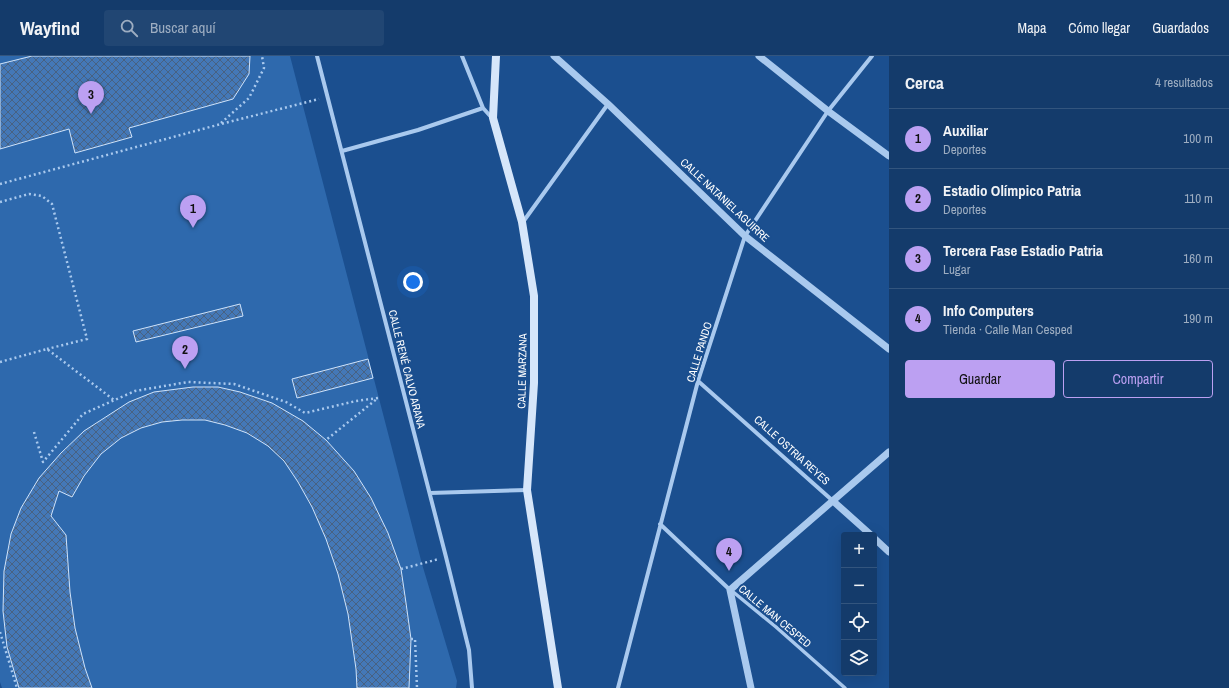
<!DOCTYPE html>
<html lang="es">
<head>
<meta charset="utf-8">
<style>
  body { margin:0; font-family:"Archivo Narrow",sans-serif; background:#214673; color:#f1f3f6 }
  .controls { position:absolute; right:12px; bottom:12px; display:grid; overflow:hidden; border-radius:4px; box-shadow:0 4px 16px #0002 }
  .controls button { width:36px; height:36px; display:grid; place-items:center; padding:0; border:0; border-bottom:1px solid #33557e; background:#143b6b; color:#f1f3f6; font:20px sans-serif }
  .you { position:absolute; left:413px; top:226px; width:14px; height:14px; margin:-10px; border:3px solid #fff; border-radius:50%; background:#1a73e8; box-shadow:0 0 0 6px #1a73e833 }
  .badge { display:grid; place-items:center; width:26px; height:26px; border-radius:50%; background:#bca0f2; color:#111; font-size:13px; font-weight:700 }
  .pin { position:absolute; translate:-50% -33px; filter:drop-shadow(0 1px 2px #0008) }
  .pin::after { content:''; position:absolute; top:21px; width:14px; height:12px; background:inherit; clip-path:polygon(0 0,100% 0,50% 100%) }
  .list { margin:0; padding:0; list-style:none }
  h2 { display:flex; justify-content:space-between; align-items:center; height:52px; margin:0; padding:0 16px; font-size:17px }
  h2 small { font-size:13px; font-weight:400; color:#9dadc1 }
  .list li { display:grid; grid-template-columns:26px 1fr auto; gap:12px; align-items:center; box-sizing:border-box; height:60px; padding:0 16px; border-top:1px solid #33557e }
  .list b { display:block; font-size:15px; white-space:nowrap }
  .list p { margin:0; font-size:13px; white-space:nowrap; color:#9dadc1 }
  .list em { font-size:13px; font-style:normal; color:#9dadc1 }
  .actions { display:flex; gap:8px; padding:12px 16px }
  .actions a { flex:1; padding:9px 0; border:1px solid #bca0f2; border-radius:4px; text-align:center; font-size:14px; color:#bca0f2 }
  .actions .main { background:#bca0f2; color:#111 }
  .icon { flex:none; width:22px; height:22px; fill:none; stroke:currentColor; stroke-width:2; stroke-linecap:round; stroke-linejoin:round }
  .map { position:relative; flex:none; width:889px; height:632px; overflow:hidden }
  header { display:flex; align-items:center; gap:24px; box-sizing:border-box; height:56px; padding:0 20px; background:#143b6b; border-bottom:1px solid #33557e }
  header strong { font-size:19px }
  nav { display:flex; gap:22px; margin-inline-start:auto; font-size:14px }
  .search { width:280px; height:36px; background:#214673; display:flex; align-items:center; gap:10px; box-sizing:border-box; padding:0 14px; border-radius:4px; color:#9dadc1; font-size:15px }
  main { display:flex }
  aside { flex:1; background:#143b6b }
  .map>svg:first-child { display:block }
  .pitch { fill:#2e69ad }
  .building { fill:url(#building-cross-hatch); stroke:#cfe3fa }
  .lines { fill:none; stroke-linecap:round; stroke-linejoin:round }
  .path { stroke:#a9c9ee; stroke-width:2.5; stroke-dasharray:2 3; stroke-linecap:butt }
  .pedestrian { stroke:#a9c9ee; stroke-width:3.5 }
  .minor { stroke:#a9c9ee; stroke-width:4 }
  .tertiary { stroke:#a9c9ee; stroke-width:7 }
  .secondary { stroke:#d6e6fa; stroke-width:8 }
  .labels { text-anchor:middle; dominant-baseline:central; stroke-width:4; stroke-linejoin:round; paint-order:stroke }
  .street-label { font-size:11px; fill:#fff; stroke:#1b4f8f }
</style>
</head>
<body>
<header>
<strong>Wayfind</strong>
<div class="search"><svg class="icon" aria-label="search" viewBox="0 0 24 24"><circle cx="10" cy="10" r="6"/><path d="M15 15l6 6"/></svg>Buscar aquí</div>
<nav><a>Mapa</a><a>Cómo llegar</a><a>Guardados</a></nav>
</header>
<main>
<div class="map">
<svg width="889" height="632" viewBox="0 0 889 632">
  <defs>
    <pattern id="building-cross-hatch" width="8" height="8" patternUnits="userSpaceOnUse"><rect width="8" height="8" fill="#4478b7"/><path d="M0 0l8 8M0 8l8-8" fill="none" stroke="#486282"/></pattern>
  </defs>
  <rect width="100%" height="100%" fill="#1b4f8f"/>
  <!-- pitch -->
  <path class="pitch" d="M0,0H290L422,508L457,625L456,632H2L0,626Z"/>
  <!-- building -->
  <path class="building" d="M32,0H250L249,18L233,43L129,72L132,81L75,97L69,73L0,93V8Z
    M240,248L243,260L136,286L133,275Z
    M368,303L373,322L297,342L292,323Z
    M193,331H218L240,336L272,347L303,365L326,384L354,415L371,442L388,477L401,513L406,547L411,583L409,632H357L356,613L348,558L338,518L326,483L312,451L298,426L284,405L268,390L247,377L225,369L205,364H182L162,366L141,372L121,382L101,398L84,420L72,441L59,435L51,460L66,479L70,536L75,572L85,612L92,632H19L7,591L3,555L4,515L11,478L21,452L39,422L61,397L84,375L129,346L154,336Z"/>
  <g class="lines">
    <!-- path -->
    <path class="path" d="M221,67L249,42L264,12L262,0
      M0,128L221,68L319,43
      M0,146L29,138L42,140L52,148L87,283L47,293
      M0,306L47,293L114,344
      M34,376L43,406L83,358L135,335L188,326L234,328L286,346L305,357L356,345L378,342L326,384
      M401,513L439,503
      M0,576L17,632
      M411,583H415L417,632"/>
    <!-- pedestrian -->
    <path class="pedestrian" d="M732,535L776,571L845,632"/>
    <!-- minor -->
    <path class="minor" d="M317,0L446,501L469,594L472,632
      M462,0L483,52L492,62
      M342,95L418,74L483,52
      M523,166L608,48
      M698,325L833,445
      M430,437L527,434
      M660,468L730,534
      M618,632L698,325L745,180L828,55L872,0"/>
    <!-- tertiary -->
    <path class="tertiary" d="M554,0L608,48L745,180L889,293
      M759,0L828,55L889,100
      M833,445L871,479
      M874,482L889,496
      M751,632L730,534L889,396"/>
    <!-- secondary -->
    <path class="secondary" d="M496,0L493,62L522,166L534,240V327L527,434L558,632"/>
  </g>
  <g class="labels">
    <!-- street labels -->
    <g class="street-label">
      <text transform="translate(725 144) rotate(43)">CALLE NATANIEL AGUIRRE</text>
      <text transform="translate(699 296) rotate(-73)">CALLE PANDO</text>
      <text transform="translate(407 313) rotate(76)">CALLE RENÉ CALVO ARANA</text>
      <text transform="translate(522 315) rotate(-89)">CALLE MARZANA</text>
      <text transform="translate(792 394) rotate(42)">CALLE OSTRIA REYES</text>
      <text transform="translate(775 560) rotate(40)">CALLE MAN CESPED</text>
    </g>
  </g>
</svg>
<div class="controls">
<button>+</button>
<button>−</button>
<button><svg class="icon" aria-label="locate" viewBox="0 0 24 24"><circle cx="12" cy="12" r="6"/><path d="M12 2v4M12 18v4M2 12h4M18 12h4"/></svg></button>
<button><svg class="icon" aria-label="layers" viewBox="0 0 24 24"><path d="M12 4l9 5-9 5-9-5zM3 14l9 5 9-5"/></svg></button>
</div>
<div class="you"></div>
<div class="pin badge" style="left:193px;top:172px">1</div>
<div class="pin badge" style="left:185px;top:313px">2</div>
<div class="pin badge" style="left:91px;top:58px">3</div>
<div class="pin badge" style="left:729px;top:515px">4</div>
</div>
<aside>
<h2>Cerca<small>4 resultados</small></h2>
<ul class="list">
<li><span class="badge">1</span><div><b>Auxiliar</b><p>Deportes</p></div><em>100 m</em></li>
<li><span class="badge">2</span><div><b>Estadio Olímpico Patria</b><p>Deportes</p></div><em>110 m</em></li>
<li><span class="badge">3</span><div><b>Tercera Fase Estadio Patria</b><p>Lugar</p></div><em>160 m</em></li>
<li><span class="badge">4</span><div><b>Info Computers</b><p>Tienda · Calle Man Cesped</p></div><em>190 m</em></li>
</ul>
<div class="actions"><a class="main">Guardar</a><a>Compartir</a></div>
</aside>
</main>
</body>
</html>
